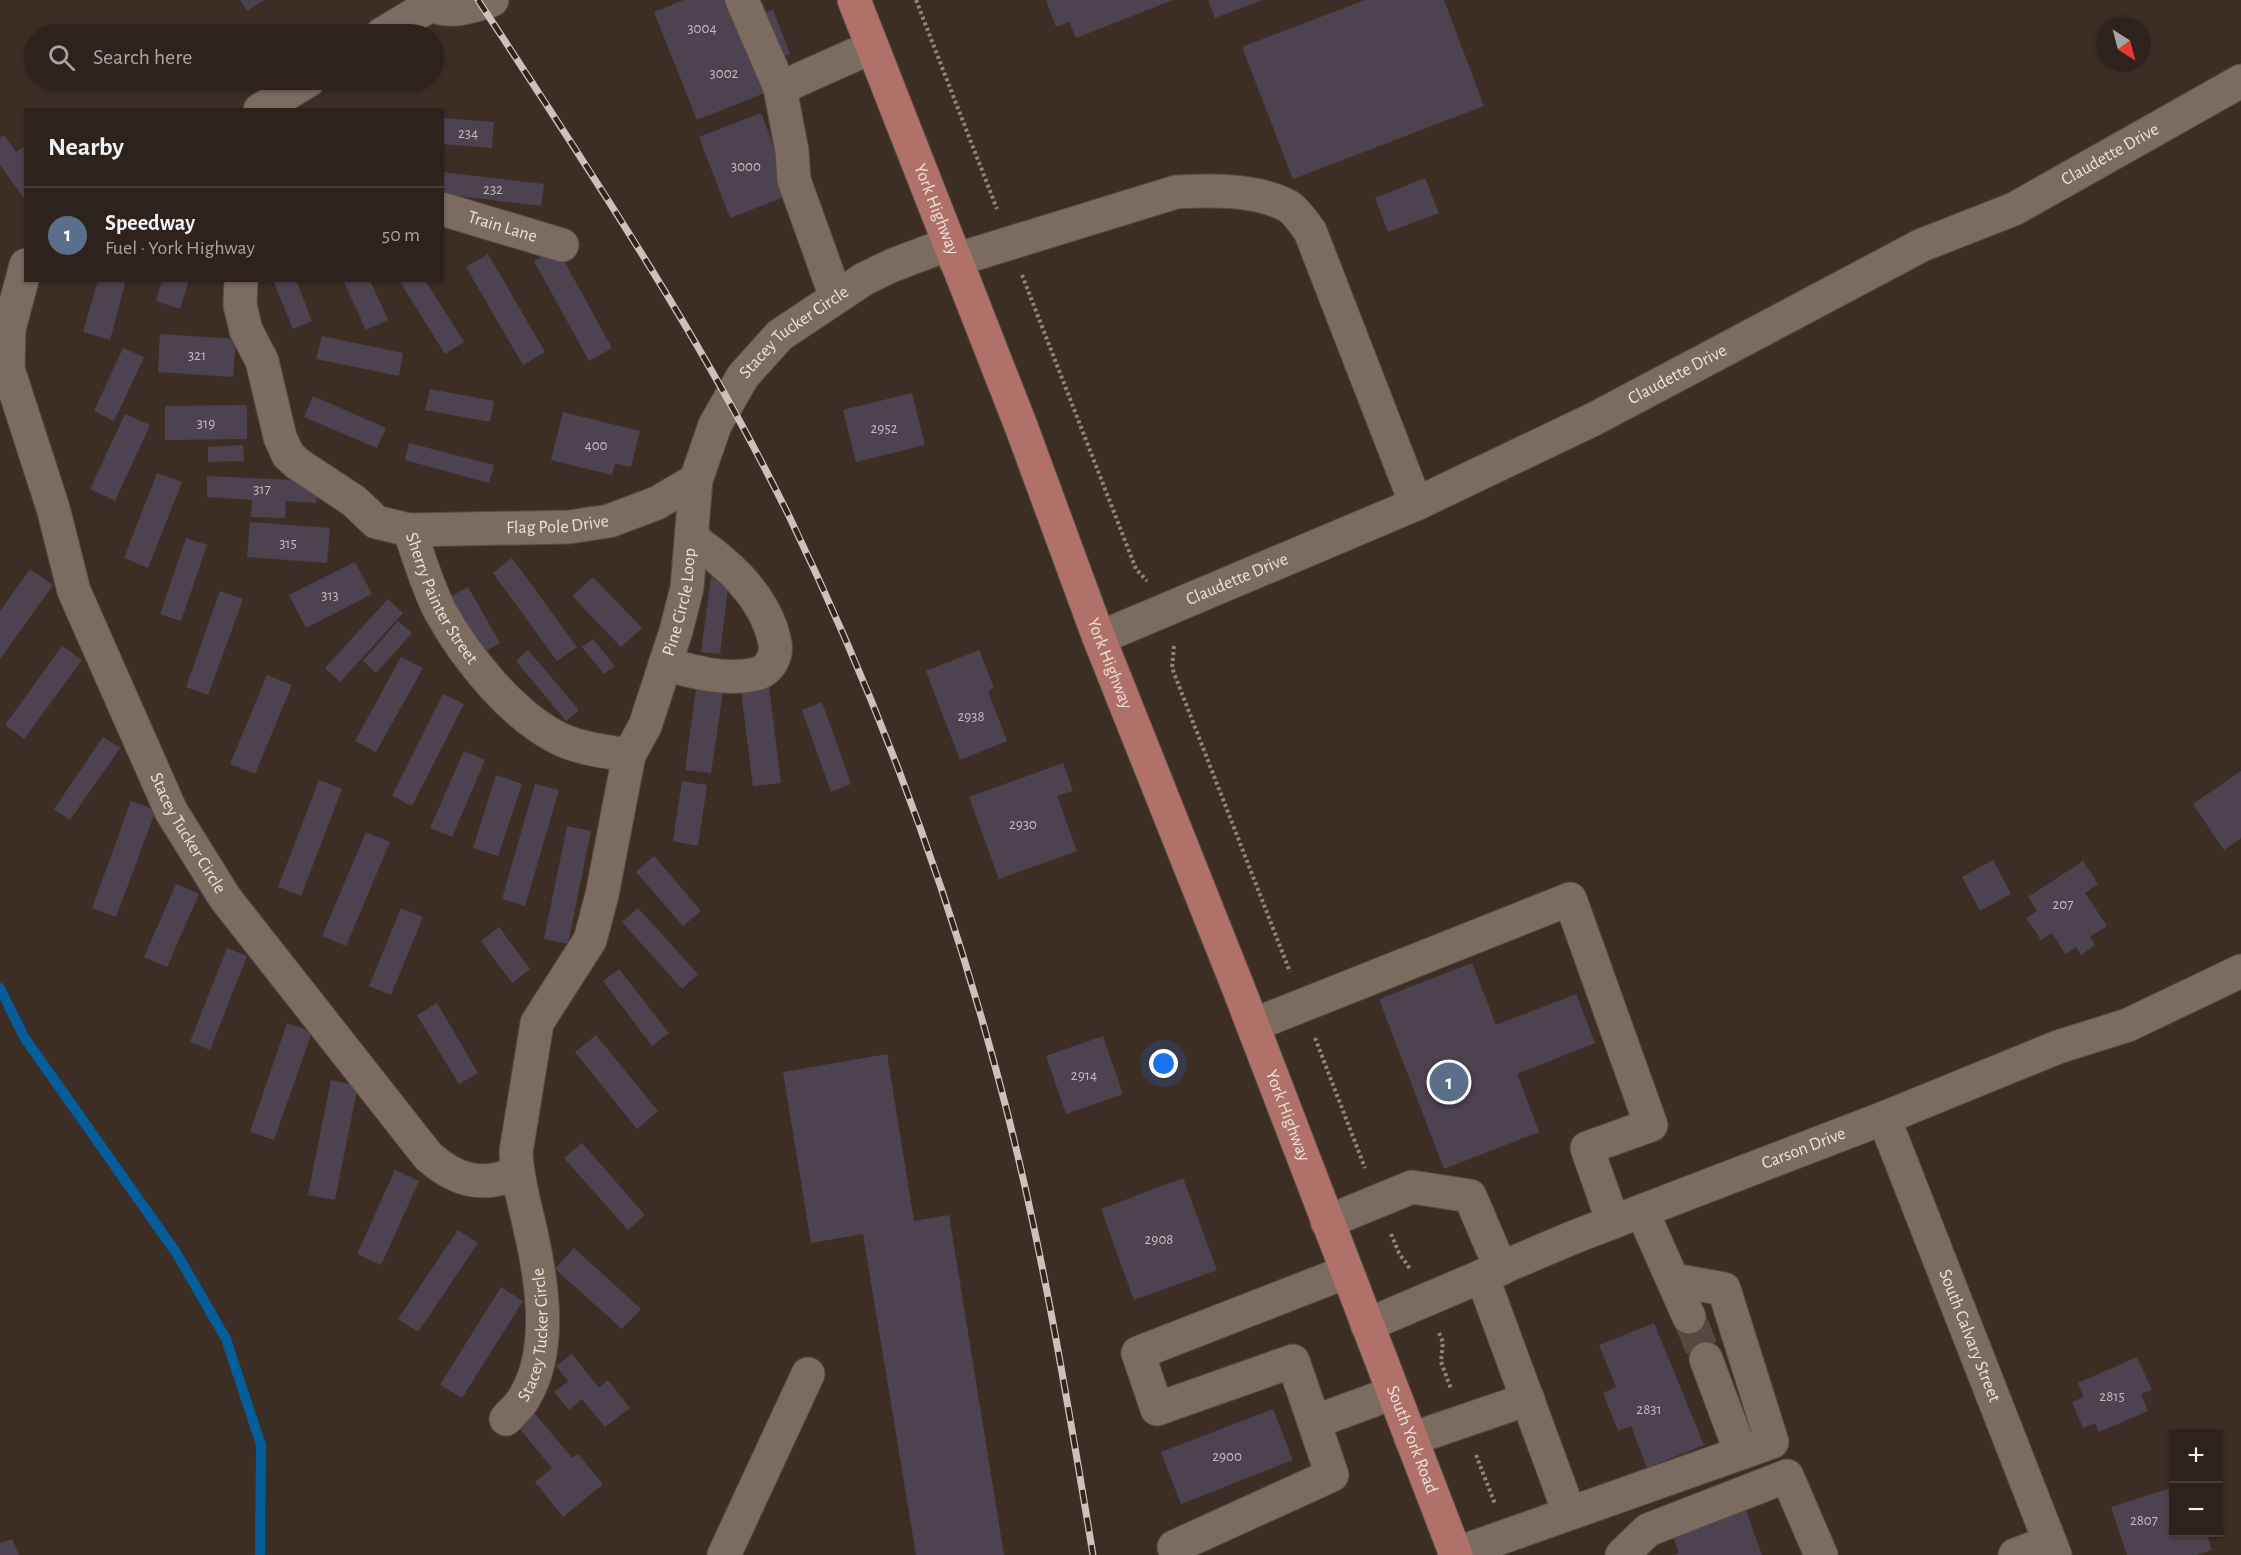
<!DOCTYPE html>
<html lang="en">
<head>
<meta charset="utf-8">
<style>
  body { margin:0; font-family:"Alegreya Sans",sans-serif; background:#352a25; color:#f1f3f6 }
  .controls { position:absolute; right:18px; bottom:18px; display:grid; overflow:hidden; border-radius:0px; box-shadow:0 2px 4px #0004 }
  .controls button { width:54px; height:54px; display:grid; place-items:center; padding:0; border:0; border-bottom:2px solid #483f3b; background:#2d221c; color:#f1f3f6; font:30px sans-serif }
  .compass { position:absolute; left:2097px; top:18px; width:54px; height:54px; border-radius:50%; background:#2d221c; box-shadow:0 2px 4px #0004; rotate:144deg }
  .you { position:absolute; left:1164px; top:1064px; width:21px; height:21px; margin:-15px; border:4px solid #fff; border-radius:50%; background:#1a73e8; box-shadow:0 0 0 9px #1a73e833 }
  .badge { display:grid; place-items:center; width:39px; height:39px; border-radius:50%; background:#acaffb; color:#fff; font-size:20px; font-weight:700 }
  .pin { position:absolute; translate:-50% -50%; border:3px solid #fff; box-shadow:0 2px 6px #0006 }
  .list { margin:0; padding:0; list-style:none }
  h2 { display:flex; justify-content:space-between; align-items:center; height:78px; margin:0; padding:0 24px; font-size:26px }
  h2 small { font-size:20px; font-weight:400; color:#a7a4a3 }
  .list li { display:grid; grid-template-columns:39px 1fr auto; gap:18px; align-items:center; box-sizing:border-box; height:96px; padding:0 24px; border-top:2px solid #483f3b }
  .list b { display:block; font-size:22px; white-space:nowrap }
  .list p { margin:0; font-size:20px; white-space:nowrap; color:#a7a4a3 }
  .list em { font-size:20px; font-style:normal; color:#a7a4a3 }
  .icon { flex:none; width:33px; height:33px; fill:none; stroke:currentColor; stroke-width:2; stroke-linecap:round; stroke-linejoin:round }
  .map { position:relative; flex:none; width:2241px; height:1555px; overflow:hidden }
  .search { position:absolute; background:#2d221c; box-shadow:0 2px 4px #0004; left:24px; top:24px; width:420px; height:66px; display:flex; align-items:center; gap:15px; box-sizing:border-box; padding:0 21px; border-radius:33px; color:#a7a4a3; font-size:22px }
  .panel { position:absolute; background:#2d221c; box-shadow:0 2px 4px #0004; left:24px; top:108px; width:420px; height:174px; border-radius:0px }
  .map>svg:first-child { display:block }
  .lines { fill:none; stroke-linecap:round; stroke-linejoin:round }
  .stream { stroke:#035e9b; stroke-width:10 }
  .building { fill:#4d4350 }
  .minor-tunnel { stroke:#564941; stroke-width:33; stroke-dasharray:33 16; stroke-linecap:butt }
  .minor-casing { stroke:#564b44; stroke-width:35 }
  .major-casing { stroke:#564b44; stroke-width:35 }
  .path { stroke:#90857e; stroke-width:4; stroke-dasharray:3 3; stroke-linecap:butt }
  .minor { stroke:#7b6b61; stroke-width:33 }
  .major { stroke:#af7168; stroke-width:33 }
  .rail-casing { stroke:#ccc2bc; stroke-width:7 }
  .rail { stroke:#31241b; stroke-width:4.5; stroke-dasharray:14; stroke-linecap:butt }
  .labels { text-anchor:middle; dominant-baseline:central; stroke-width:6; stroke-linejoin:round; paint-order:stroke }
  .number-label { font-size:15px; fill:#c4baba }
  .street-label { font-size:18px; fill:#ebe2dd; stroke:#31241b }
</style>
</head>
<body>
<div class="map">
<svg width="2241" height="1555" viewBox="0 0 2241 1555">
  <rect width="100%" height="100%" fill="#3c2e25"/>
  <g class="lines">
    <!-- stream -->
    <path class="stream" d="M0,988L24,1037L177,1254L226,1339L261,1445L260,1555"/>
  </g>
  <!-- building -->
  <path class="building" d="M240,0H264L247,11Z
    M684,0H730L740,23L773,10L790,54L757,67L767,92L697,120L654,12Z
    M1046,0H1173L1076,38L1069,22L1056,27Z
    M1208,0H1262L1215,18Z
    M1365,0H1444L1484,106L1293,179L1242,47Z
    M761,113L792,194L730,218L699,137Z
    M442,118L494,122L492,148L442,144Z
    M4,135L16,152L26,146V201L0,165V138Z
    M442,172L544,184L541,206L442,194Z
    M1425,178L1439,213L1388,232L1375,198Z
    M557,248L612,348L589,361L534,261Z
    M488,254L545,352L523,365L466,267Z
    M98,280H126L110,340L83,332Z
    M162,280H189L180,309L156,301Z
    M273,280H296L312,321L293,329Z
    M343,280H370L388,320L366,330Z
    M399,280H425L464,342L445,354Z
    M160,334L236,339L233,377L158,372Z
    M322,336L403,353L399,376L316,359Z
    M123,348L144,357L114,421L94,411Z
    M430,389L494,401L490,422L425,410Z
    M912,393L925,445L856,462L843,410Z
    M313,396L386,428L377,448L304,417Z
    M247,405V439L165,440V406Z
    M563,412L640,431L631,467L615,463L612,475L551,460Z
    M125,414L150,425L115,501L90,489Z
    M409,443L494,465L489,483L405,460Z
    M243,445L244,461L208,462V447Z
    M157,473L182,482L148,568L124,558Z
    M207,476L317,481L316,503L286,501L285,518L251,517L252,500L207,497Z
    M250,522L330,528L327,563L247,557Z
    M186,538L207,545L181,621L160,614Z
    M512,558L577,647L557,661L493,573Z
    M355,562L372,594L306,628L289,595Z
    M30,569L53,585L0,659V611Z
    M712,570L730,572L720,654L701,652Z
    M593,577L642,628L621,647L572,596Z
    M468,587L500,643L483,653L450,597Z
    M220,591L243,599L208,695L186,687Z
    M388,599L403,613L340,682L325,668Z
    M398,621L412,633L376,673L363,661Z
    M593,639L615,666L604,674L582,647Z
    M62,646L82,660L24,739L5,725Z
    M528,650L579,710L566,721L516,661Z
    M979,650L994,688L988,691L1007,741L960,760L926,671Z
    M401,657L423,668L376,752L355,741Z
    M267,675L292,685L255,774L230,764Z
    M698,675L725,679L711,773L685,770Z
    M769,686L781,783L753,786L741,690Z
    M443,694L464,704L412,806L392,796Z
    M822,702L851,784L831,792L802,710Z
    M103,737L120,748L70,820L54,809Z
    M464,751L485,760L452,837L430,828Z
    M1063,763L1073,791L1057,796L1077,851L999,879L969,797Z
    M2241,771V838L2224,850L2193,804Z
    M496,775L522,784L498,856L473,848Z
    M319,780L342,789L301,896L278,887Z
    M682,781L707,785L698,846L673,841Z
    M535,784L559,790L525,906L502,899Z
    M131,801L156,810L116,917L92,908Z
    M567,826L591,831L568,944L544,939Z
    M366,832L390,842L346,946L322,936Z
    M654,856L701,911L683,926L636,872Z
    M1993,860L2011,894L1980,911L1962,877Z
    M2083,861L2098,884L2085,893L2107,926L2090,937L2095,945L2081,955L2076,947L2065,954L2052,933L2041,940L2026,918L2037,911L2028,897Z
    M176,884L199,894L167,967L144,957Z
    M401,908L423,917L391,995L369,986Z
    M638,908L698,974L682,989L622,922Z
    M499,927L530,969L512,983L481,941Z
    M227,948L247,956L210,1050L190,1042Z
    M1472,963L1496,1025L1576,994L1595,1043L1517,1074L1539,1132L1444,1169L1379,999Z
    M619,969L669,1033L652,1046L603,981Z
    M437,1003L478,1073L459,1084L417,1015Z
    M287,1023L312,1032L274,1140L250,1132Z
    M596,1035L658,1111L637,1129L575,1052Z
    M1103,1036L1123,1094L1066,1114L1046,1056Z
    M887,1054L914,1221L949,1215L1004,1555H916L863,1234L811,1243L783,1072Z
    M331,1080L358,1086L335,1200L308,1195Z
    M582,1143L645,1215L628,1230L564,1158Z
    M395,1170L419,1181L381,1265L357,1254Z
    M1183,1178L1217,1270L1134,1300L1101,1209Z
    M458,1230L478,1243L418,1332L398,1319Z
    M574,1248L641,1309L622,1329L555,1269Z
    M501,1287L523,1301L462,1398L440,1385Z
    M1654,1323L1704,1445L1647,1468L1631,1426L1618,1431L1603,1393L1616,1387L1599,1345Z
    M572,1354L599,1388L608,1380L630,1408L605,1427L582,1399L569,1410L554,1392L568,1381L556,1366Z
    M2137,1357L2152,1390L2141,1394L2148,1411L2099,1432L2095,1423L2083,1428L2072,1402L2084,1397L2078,1383Z
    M527,1404L572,1458L578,1454L603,1484L563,1517L535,1482L552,1468L511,1418Z
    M1273,1409L1293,1460L1181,1504L1161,1452Z
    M2174,1487V1532H2206L2212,1550L2196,1555H2127L2111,1507Z
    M1746,1510L1762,1555H1674L1679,1553L1673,1537Z
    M12,1539L19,1555H0V1543Z"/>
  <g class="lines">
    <!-- minor-tunnel -->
    <path class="minor-tunnel" d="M1689,1317L1706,1359"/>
    <!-- minor casing -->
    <g class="minor-casing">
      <g id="minor">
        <path d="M422,0C444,16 468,8 492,0"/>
        <path d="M742,0L780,88"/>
        <path d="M382,34L429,6"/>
        <path d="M260,110L309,80"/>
        <path id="s1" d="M442,209L562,245"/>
        <path d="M955,260L1176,192C1211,190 1256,189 1288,206C1296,211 1304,223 1310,231L1416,504"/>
        <path id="s2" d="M241,280L240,305L246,330L262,361L280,437L288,455L298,464L354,501L376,522L409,530L569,527L609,521L657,503L696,480"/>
        <path d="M836,297L794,180L792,151L780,88L872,47"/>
        <path id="s3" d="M0,357L8,369L53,508L74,591L171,811L225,898L428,1156C456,1181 482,1188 516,1173"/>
        <path d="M8,369L9,329L26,265"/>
        <path id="s4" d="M409,530C419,556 427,586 440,611C466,658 513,717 562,740C583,749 607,752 629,755"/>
        <path id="s5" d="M1099,638L1416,504L1594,419L1922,245L2014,209L2241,81"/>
        <path d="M665,664C694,672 726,681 756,674C764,672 770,666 773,659C778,648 774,639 771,628C757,589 726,563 693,539"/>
        <path d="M1253,1025L1570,899L1651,1125L1587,1148L1613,1222"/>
        <path id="s6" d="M1884,1118L2055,1555"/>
        <path d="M1642,1211L1689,1317"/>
        <path d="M1327,1222L1412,1187L1470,1196L1501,1269"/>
        <path d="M1482,1276L1569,1512"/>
        <path id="s7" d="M1367,1325L1574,1237L1884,1118L2058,1047L2128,1025L2241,971"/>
        <path d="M1706,1359L1741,1453"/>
        <path id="s8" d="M506,1419C512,1412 520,1406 524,1398C552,1352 543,1288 532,1237C526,1208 517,1181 516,1152L537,1023L590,940L602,895L629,755L645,726L676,631L687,588L696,480L715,425L743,376L780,335L864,279L893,265L949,244"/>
        <path d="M1314,1422L1293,1361L1157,1409L1138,1353L1346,1272"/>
        <path d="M1411,1439L1528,1399"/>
        <path d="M1174,1547L1332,1475L1314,1422L1393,1393"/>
        <path d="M1455,1554L1772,1442L1724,1289L1674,1280"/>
        <path d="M724,1555L808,1374"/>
        <path d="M1622,1555L1648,1530L1787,1476L1821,1555"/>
        <path d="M2015,1555L2050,1542"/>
      </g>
    </g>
    <!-- major casing -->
    <g class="major-casing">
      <g id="major">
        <path id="s9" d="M854,0L1021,426L1099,638L1238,987L1456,1555"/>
      </g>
    </g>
    <!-- path -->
    <path class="path" d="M916,0L997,209
      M1022,275L1136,569L1147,581
      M1174,646L1172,668L1290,972
      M1315,1038L1365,1168
      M1391,1234L1399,1253L1410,1269
      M1439,1333L1443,1342L1441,1362L1451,1389
      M1476,1455L1495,1504"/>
    <!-- minor -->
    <use href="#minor" class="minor"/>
    <!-- major -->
    <use href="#major" class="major"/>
    <!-- rail casing -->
    <g class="rail-casing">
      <path id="rail" d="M478,0C588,168 700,335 789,516C871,686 940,866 990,1048C1037,1214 1065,1385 1093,1555"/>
    </g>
    <!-- rail -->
    <use href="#rail" class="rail"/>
  </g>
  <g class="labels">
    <!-- number labels -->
    <g class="number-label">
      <text x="702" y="28">3004</text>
      <text x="724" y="73">3002</text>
      <text x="468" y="133">234</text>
      <text x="746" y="166">3000</text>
      <text x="493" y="189">232</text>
      <text x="197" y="355">321</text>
      <text x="206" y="423">319</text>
      <text x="884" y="428">2952</text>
      <text x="596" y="445">400</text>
      <text x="262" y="489">317</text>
      <text x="288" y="543">315</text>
      <text x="330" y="595">313</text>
      <text x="971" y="716">2938</text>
      <text x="1023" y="824">2930</text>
      <text x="2063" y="904">207</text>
      <text x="1084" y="1075">2914</text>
      <text x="1159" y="1239">2908</text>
      <text x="2112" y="1396">2815</text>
      <text x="1649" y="1409">2831</text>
      <text x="1227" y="1456">2900</text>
      <text x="2144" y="1520">2807</text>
    </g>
    <!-- street labels -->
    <g class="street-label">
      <text stroke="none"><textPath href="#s5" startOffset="1122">Claudette Drive</textPath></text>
      <text stroke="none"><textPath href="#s9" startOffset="225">York Highway</textPath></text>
      <text stroke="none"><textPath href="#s1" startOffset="63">Train Lane</textPath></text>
      <text stroke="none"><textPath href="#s8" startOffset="1166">Stacey Tucker Circle</textPath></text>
      <text stroke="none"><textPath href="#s5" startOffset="636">Claudette Drive</textPath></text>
      <text stroke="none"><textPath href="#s2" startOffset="477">Flag Pole Drive</textPath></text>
      <text stroke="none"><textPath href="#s5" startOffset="150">Claudette Drive</textPath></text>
      <text stroke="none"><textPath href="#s4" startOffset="76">Sherry Painter Street</textPath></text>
      <text stroke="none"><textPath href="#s8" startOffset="860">Pine Circle Loop</textPath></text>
      <text stroke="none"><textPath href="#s9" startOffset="711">York Highway</textPath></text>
      <text stroke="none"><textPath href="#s3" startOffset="514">Stacey Tucker Circle</textPath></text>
      <text stroke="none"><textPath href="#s9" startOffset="1197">York Highway</textPath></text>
      <text stroke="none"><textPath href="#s7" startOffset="471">Carson Drive</textPath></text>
      <text stroke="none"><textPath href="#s8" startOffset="93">Stacey Tucker Circle</textPath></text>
      <text stroke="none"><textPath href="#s6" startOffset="234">South Calvary Street</textPath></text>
      <text stroke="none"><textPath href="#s9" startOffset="1544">South York Road</textPath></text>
    </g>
  </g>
</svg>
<div class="controls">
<button>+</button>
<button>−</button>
</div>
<svg class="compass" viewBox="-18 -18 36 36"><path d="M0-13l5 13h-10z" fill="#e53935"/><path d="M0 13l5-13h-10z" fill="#a7a4a3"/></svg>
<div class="you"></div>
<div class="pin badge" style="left:1449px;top:1082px;background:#5c6f8a">1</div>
<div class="search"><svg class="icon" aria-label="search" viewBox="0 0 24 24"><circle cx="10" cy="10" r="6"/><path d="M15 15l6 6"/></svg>Search here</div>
<section class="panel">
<h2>Nearby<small></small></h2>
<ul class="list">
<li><span class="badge" style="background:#5c6f8a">1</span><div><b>Speedway</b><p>Fuel · York Highway</p></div><em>50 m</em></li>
</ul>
</section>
</div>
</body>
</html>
